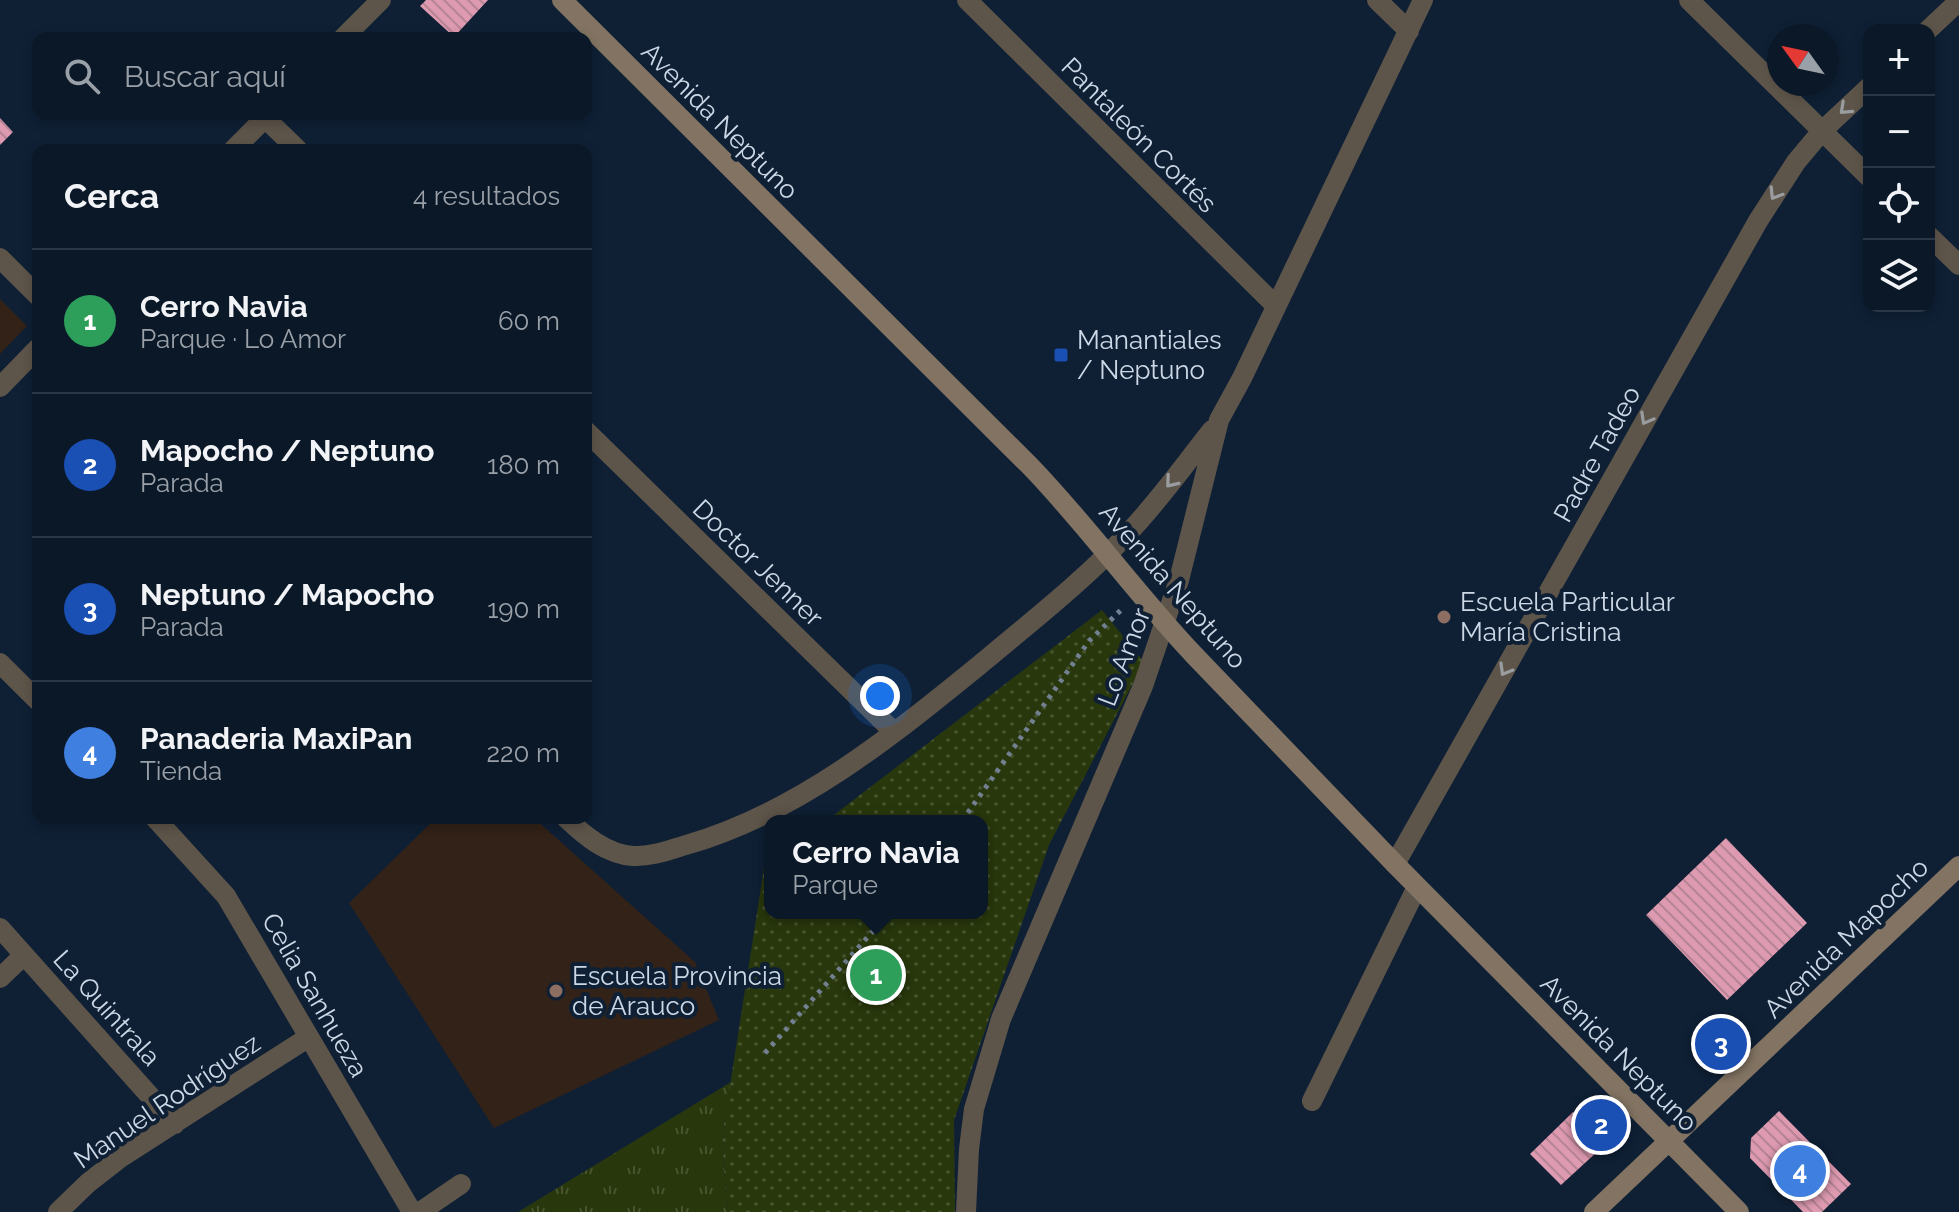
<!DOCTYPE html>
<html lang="es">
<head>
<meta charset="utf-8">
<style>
  body { margin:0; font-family:Raleway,sans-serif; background:#142130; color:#f1f3f6 }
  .controls { position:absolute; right:24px; top:24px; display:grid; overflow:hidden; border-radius:16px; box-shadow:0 4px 12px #0003 }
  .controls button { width:72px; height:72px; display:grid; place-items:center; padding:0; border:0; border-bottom:2px solid #2b3745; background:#0b1828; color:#f1f3f6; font:40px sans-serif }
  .compass { position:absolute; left:1767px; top:24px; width:72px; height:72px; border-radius:50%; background:#0b1828; box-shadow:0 4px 12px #0003; rotate:303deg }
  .you { position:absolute; left:880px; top:696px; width:28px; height:28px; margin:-20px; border:6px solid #fff; border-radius:50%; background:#1a73e8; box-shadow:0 0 0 12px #1a73e833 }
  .badge { display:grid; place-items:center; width:52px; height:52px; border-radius:50%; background:#8db9fc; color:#fff; font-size:26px; font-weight:700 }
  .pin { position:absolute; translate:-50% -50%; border:4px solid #fff; box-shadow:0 2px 8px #0006 }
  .popup { position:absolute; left:764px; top:815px; width:224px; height:104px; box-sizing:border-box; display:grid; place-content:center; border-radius:16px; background:#0b1828; filter:drop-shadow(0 2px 6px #0005); font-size:26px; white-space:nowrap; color:#9aa0a8 }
  .popup b { font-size:30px; color:#f1f3f6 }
  .popup::after { content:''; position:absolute; left:50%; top:100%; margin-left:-16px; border:16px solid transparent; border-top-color:#0b1828 }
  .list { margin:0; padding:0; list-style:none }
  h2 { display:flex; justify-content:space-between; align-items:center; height:104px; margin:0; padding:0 32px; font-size:34px }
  h2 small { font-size:26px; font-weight:400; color:#9aa0a8 }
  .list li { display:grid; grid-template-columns:52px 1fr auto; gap:24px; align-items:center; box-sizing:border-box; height:144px; padding:0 32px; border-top:2px solid #2b3745 }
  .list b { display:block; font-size:30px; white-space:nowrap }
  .list p { margin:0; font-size:26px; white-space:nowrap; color:#9aa0a8 }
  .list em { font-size:26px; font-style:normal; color:#9aa0a8 }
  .icon { flex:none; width:44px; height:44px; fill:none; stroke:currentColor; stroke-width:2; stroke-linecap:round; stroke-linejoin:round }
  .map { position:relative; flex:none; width:1959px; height:1212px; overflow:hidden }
  .search { position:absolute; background:#0b1828; box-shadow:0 4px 12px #0003; left:32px; top:32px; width:560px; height:88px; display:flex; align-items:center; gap:20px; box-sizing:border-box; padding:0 28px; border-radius:16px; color:#9aa0a8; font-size:30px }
  .panel { position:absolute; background:#0b1828; box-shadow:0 4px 12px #0003; left:32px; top:144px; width:560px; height:680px; border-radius:16px }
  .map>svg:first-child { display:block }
  .education { fill:#322218 }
  .grass { fill:url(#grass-tufts) }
  .park { fill:url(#park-dots) }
  .building { fill:url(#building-back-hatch) }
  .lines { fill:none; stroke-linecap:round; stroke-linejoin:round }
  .path { stroke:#728091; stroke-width:5; stroke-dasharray:4 6; stroke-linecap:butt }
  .minor { stroke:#5e554a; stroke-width:20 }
  .secondary { stroke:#827362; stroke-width:20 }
  .oneway { stroke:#9a9da0 }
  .transit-dot { fill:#1a4fb4; stroke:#0f2035; stroke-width:3 }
  .education-dot { fill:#8d6e63; stroke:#0f2035; stroke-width:3 }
  .labels { text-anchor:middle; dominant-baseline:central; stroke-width:8; stroke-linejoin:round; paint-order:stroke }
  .street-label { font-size:26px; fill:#ccd8e6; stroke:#0f2035 }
  .poi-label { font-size:26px; fill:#ccd8e6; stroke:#0f2035; text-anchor:start }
</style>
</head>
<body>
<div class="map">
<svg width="1959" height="1212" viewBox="0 0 1959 1212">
  <defs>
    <pattern id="grass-tufts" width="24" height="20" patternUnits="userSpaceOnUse" patternTransform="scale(2)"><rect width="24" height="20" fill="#29380c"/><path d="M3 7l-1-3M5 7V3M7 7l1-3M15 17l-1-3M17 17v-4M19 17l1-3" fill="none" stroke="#47542f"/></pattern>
    <pattern id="park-dots" width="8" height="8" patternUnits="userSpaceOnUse" patternTransform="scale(2)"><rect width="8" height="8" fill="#29380c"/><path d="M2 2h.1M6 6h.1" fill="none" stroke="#47542f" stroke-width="1.8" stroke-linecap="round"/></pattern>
    <pattern id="building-back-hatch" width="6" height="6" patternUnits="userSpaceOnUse" patternTransform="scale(2)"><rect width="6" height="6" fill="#de9ab0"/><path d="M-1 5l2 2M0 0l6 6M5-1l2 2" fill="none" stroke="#b68495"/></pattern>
  </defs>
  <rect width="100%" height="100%" fill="#0f2035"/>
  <!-- education -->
  <path class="education" d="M0,299L27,326L0,354Z
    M436,818H534L695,962L719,1020L494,1128L349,903Z"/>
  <!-- grass -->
  <path class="grass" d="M731,1082L722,1137L727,1212H518Z"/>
  <!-- park -->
  <path class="park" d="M1102,610L1144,662L1049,845L954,1120L955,1212H727L722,1137L764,868L770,864V913H982V821H826Z"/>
  <!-- building -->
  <path class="building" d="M426,0H488L454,37L420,6Z
    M0,118L13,132L0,145Z
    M1726,838L1807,923L1727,1000L1646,915Z
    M1779,1111L1851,1184L1822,1212H1803L1750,1158L1751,1138Z
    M1573,1112L1598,1135V1151L1561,1185L1530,1154Z"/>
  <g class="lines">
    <!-- path -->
    <path class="path" d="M962,821L1089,641L1121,610
      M765,1053L889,913"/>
    <!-- minor -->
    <path class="minor" d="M967,0L1276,306
      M1377,0L1409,31
      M1689,0L1869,177
      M1928,30L1959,1
      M343,38L381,0
      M265,118L298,150
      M233,150L269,114
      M1929,236L1959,265
      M0,258L38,296
      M0,387L38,348
      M586,431L894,732
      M0,663L38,701
      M155,818L226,896L412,1212
      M566,818C585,836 606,854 633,856C651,857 669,850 686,845C801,812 897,732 988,658C1037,617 1089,576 1132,529C1161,498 1186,463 1212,430
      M1395,864L1758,221L1796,162L1822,131L1869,87
      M0,928L175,1124
      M0,978L24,955
      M1312,1101L1417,887
      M58,1212L88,1183L120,1158L309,1037
      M420,1212L461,1184
      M966,1212L969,1149L974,1109L1001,1019L1143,686L1179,580L1219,420L1242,378L1423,0"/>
    <!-- secondary -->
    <path class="secondary" d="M562,0L1030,466C1088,526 1137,595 1195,656L1395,864L1739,1212
      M1594,1212L1959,866"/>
  </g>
  <!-- one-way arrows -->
  <defs><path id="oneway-chevron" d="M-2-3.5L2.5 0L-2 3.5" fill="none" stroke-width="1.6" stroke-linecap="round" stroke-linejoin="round" transform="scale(2)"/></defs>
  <g class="oneway">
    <use href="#oneway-chevron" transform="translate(1845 109) rotate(137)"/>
    <use href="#oneway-chevron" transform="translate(1775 194) rotate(122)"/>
    <use href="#oneway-chevron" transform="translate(1646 419) rotate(119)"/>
    <use href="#oneway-chevron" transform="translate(1171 482) rotate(130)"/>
    <use href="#oneway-chevron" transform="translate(1505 670) rotate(120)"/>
  </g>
  <!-- markers -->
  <rect class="transit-dot" x="1053" y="347" width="16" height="16" rx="4"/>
  <g class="education-dot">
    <circle cx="1444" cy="617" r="8"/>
    <circle cx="556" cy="991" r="8"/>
  </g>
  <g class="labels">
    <!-- street labels -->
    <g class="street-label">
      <text transform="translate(720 121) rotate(45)">Avenida Neptuno</text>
      <text transform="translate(1139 135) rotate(45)">Pantaleón Cortés</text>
      <text transform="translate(1597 454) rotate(-61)">Padre Tadeo</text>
      <text transform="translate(758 563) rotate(44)">Doctor Jenner</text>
      <text transform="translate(1173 586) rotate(49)">Avenida Neptuno</text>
      <text transform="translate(1124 657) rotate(-69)">Lo Amor</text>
      <text transform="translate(1846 938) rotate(-44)">Avenida Mapocho</text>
      <text transform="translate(315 995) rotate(60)">Celia Sanhueza</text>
      <text transform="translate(107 1008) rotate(48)">La Quintrala</text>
      <text transform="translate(1619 1053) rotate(45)">Avenida Neptuno</text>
      <text transform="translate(167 1101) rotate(-34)">Manuel Rodríguez</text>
    </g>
    <!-- poi labels -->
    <g class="poi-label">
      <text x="1077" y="340">Manantiales<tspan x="1077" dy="30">/ Neptuno</tspan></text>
      <text x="1460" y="602">Escuela Particular<tspan x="1460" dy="30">María Cristina</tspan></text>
      <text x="572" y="976">Escuela Provincia<tspan x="572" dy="30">de Arauco</tspan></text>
    </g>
  </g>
</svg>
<div class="controls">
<button>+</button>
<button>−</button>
<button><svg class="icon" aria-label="locate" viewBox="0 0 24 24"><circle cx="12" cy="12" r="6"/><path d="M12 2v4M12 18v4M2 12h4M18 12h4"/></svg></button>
<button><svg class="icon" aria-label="layers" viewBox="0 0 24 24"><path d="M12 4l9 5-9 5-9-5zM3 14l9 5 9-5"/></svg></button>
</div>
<svg class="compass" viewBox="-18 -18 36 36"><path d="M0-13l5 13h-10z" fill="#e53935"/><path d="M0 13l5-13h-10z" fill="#9aa0a8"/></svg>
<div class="you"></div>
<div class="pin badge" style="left:876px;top:975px;background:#2e9e5b">1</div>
<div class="popup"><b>Cerro Navia</b>Parque</div>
<div class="pin badge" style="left:1601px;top:1125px;background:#1a4fb4">2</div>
<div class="pin badge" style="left:1721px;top:1044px;background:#1a4fb4">3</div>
<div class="pin badge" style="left:1800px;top:1171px;background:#3f7fe0">4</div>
<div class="search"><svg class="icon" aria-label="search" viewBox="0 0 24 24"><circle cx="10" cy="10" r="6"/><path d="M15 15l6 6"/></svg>Buscar aquí</div>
<section class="panel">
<h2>Cerca<small>4 resultados</small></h2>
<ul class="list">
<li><span class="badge" style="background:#2e9e5b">1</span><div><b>Cerro Navia</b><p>Parque · Lo Amor</p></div><em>60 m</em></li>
<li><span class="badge" style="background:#1a4fb4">2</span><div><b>Mapocho / Neptuno</b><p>Parada</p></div><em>180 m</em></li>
<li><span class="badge" style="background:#1a4fb4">3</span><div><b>Neptuno / Mapocho</b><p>Parada</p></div><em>190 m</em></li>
<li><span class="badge" style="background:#3f7fe0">4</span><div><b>Panaderia MaxiPan</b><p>Tienda</p></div><em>220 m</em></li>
</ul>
</section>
</div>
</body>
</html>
